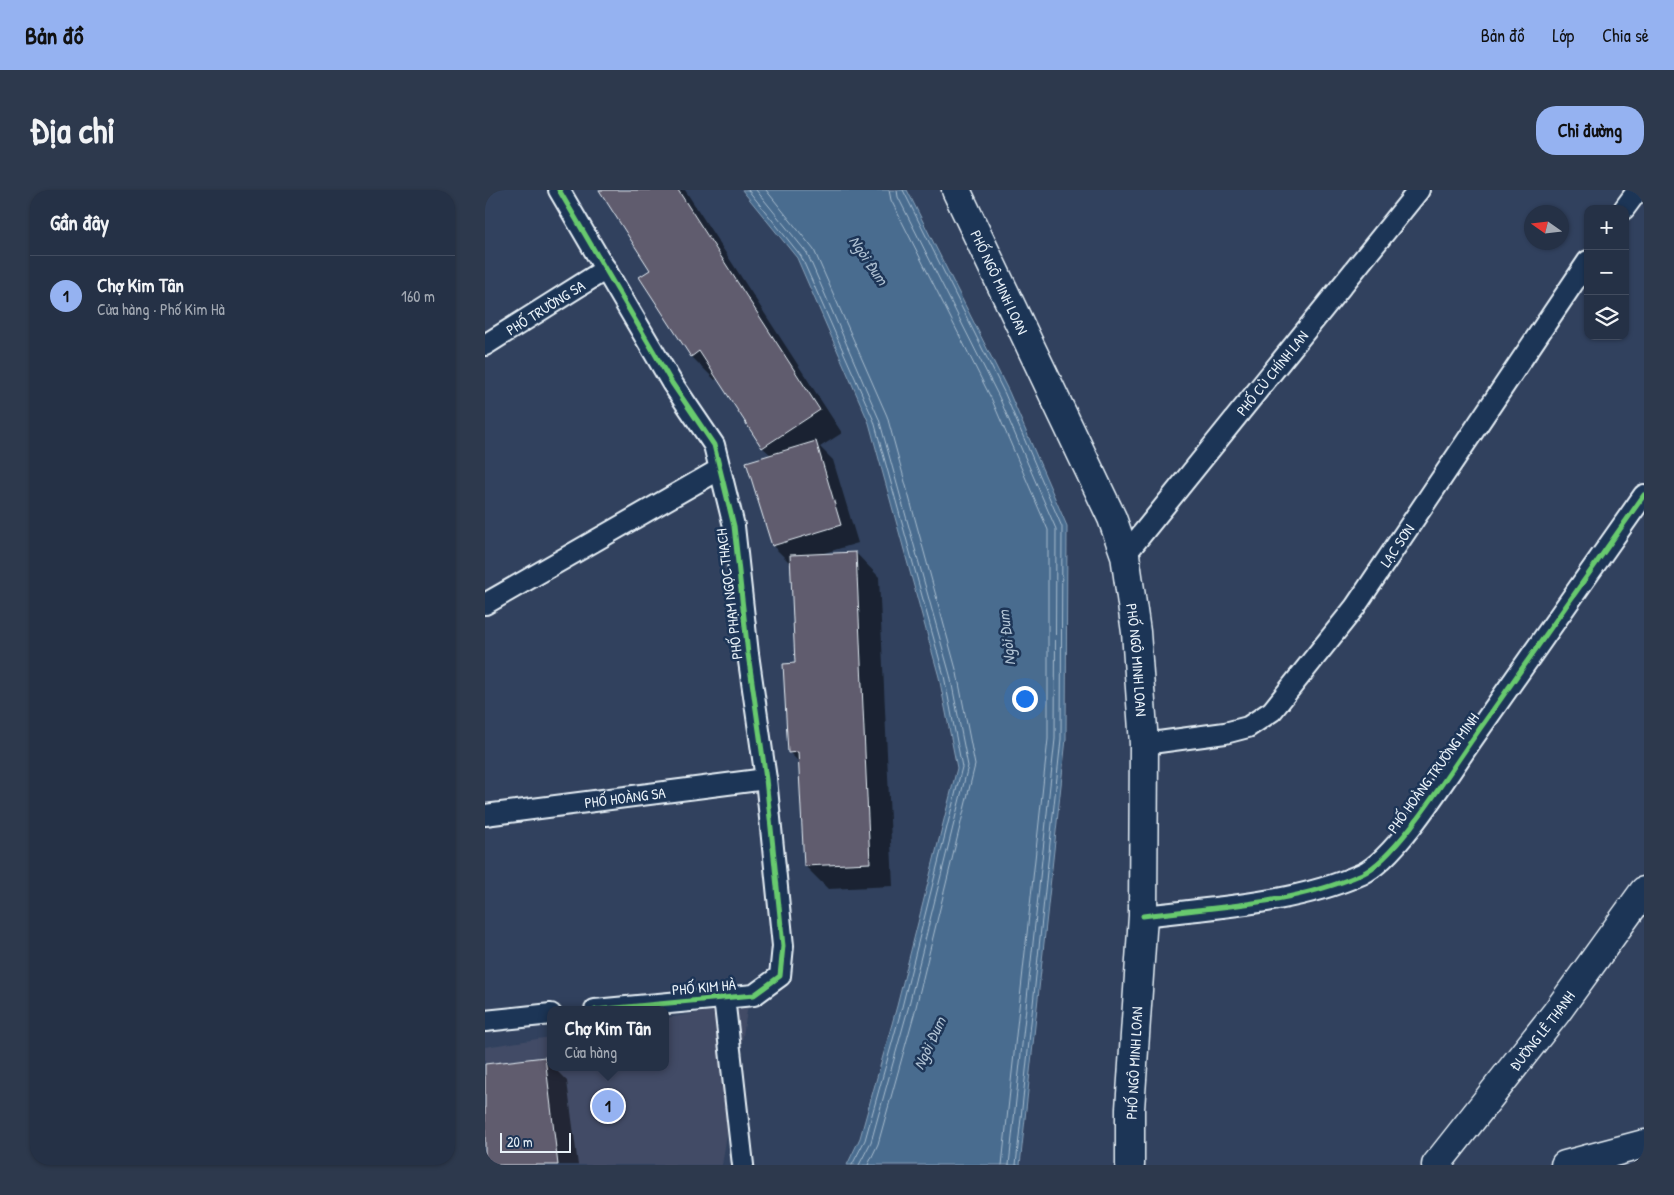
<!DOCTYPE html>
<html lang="vi">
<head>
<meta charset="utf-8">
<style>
  body { margin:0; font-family:"Patrick Hand",sans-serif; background:#2d394d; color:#f1f3f6 }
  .controls { position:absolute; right:15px; top:15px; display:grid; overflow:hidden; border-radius:10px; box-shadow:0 1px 4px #0004 }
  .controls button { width:45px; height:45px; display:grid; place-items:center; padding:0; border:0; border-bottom:1px solid #424c5f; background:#253146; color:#f1f3f6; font:25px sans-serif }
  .compass { position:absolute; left:1039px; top:15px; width:45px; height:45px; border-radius:50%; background:#253146; box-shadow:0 1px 4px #0004; rotate:284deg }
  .scale { position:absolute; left:15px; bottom:12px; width:71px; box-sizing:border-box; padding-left:5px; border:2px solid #e8f1f8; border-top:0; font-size:14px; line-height:18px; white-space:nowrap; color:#e8f1f8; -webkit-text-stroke:4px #1d3557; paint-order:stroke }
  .you { position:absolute; left:539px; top:508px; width:18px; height:18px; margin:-12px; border:4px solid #fff; border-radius:50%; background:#1a73e8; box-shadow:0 0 0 8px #1a73e833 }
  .badge { display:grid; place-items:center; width:32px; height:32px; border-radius:50%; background:#95b2f1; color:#111; font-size:16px; font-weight:700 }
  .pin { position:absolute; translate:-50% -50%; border:2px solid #fff; box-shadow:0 1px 5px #0006 }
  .popup { position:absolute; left:62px; top:816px; width:122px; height:65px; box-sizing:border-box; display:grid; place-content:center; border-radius:10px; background:#253146; filter:drop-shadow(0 1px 4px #0005); font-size:16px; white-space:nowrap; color:#a3a9b3 }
  .popup b { font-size:19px; color:#f1f3f6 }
  .popup::after { content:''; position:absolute; left:50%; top:100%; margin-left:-10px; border:10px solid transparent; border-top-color:#253146 }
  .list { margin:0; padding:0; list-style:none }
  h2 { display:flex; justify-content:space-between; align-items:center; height:65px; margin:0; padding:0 20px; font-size:21px }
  h2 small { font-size:16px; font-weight:400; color:#a3a9b3 }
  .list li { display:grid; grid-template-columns:32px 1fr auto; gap:15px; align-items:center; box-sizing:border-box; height:80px; padding:0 20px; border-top:1px solid #424c5f }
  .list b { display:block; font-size:19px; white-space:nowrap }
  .list p { margin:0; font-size:16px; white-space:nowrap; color:#a3a9b3 }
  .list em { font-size:16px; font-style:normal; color:#a3a9b3 }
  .icon { flex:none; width:28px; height:28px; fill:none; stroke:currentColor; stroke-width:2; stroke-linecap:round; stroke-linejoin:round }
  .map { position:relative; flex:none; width:1159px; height:975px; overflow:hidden; border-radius:20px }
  header { display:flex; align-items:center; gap:30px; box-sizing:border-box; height:70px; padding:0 25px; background:#95b2f1; color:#111 }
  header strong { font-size:24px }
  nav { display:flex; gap:28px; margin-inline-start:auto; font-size:18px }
  .intro { display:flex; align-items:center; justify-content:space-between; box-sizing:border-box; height:120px; padding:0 30px }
  h1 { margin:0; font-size:35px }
  .button { padding:12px 22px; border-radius:20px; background:#95b2f1; color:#111; font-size:18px; font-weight:700 }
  main { display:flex; gap:30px; padding:0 30px }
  aside { flex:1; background:#253146; border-radius:20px; box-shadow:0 1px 4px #0004 }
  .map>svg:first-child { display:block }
  .built { fill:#424c66 }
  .water { fill:#486c8f; stroke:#88a1b9 }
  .shadow { fill:#0007 }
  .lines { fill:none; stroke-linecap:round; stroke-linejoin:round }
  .shore { stroke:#a8bcce; stroke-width:1 }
  .building { fill:#605c6e; stroke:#e8f1f8 }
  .street-casing { stroke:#e8f1f8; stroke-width:24 }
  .secondary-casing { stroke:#e8f1f8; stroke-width:31 }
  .primary-casing { stroke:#e8f1f8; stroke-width:31 }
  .street { stroke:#1d3557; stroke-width:20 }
  .secondary { stroke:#1d3557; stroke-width:28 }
  .primary { stroke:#1d3557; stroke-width:28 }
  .cycleway-casing { stroke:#1d3557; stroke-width:8 }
  .cycleway { stroke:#67ca6e; stroke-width:5 }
  .labels { text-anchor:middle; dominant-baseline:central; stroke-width:5; stroke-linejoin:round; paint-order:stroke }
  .street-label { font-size:15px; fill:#e8f1f8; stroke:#1d3557 }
  .water-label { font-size:16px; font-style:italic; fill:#b0c2d3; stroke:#1d3557 }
</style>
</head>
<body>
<header>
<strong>Bản đồ</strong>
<nav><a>Bản đồ</a><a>Lớp</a><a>Chia sẻ</a></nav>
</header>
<div class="intro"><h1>Địa chỉ</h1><a class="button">Chỉ đường</a></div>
<main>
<aside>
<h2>Gần đây<small></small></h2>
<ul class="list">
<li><span class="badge">1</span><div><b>Chợ Kim Tân</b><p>Cửa hàng · Phố Kim Hà</p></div><em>160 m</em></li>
</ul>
</aside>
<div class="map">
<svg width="1159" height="975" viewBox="0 0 1159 975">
  <rect width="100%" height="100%" fill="#31415e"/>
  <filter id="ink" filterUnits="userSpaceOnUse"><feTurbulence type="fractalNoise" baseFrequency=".02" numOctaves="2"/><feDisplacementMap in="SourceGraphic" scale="10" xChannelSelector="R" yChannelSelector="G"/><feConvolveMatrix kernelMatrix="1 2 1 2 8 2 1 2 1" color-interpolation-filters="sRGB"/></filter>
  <g filter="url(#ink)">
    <!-- built -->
    <path class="built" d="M263,815L237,975H0V857L65,847L66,877H180L181,828Z"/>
    <!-- water -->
    <path class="water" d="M257,0H422L524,202L582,336L581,549L535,975H362L375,948L412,816L472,578L454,487L384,233L312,68Z"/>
    <!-- shadow -->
    <path class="shadow" d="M116,0H200L357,243L335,257L348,270L373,353L336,364L371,363L394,387L408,696L343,699L320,676L315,573L304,562L311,475L306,374L288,356L287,266L277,257L233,188L230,190L207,167L167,80Z
      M59,868L66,877H68L82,891L93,975H0V875Z"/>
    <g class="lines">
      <!-- shore -->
      <path class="shore" d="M263,0L316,66L389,231L459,486L477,577L417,817L380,950L367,975
        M271,0L322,63L394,229L465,485L483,576L423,819L386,952L374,975
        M281,0L329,60L402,226L472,483L490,575L430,821L393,954L383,975
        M404,0L406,10L507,210L563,340V549L517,975
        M412,0L413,7L514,207L571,339L570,549L524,975
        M418,0L520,204L577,337L576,549L531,975"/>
    </g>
    <!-- building -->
    <path class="building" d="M114,0H193L335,220L277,258L214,161L206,167L154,87L165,80Z
      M331,251L356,335L287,356L261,272Z
      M371,362L385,673L319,676L313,562L303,563L298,474L310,473L305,365Z
      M60,867L73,975H0V874Z"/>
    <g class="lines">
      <!-- street casing -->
      <g class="street-casing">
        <g id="street">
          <path d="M74,0L187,193L229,255L249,336L263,464L281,589L298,756L295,786L269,805L110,820"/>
          <path d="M1139,19L1153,0"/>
          <path id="s1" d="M0,155L121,79"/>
          <path id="s2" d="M640,365L934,0"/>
          <path d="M0,414L235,279"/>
          <path id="s3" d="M659,554L740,543L763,537L787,521L870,417L1103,71"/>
          <path id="s4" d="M0,625L281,589"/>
          <path d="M658,726C731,717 809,714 877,684C912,668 965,581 989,547C1046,467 1102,386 1159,305"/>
          <path d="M239,807L258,975"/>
          <path d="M0,831L66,824"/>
        </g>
      </g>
      <!-- secondary casing -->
      <g class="secondary-casing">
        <g id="secondary">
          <path id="s5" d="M471,0L627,328L640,365L651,442L659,554L658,726L645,919V975"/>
          <path id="s6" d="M951,975L1071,823L1159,701"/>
        </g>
      </g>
      <!-- primary casing -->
      <g class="primary-casing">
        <path id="primary" d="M1080,975L1159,954"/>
      </g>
      <!-- street -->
      <use href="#street" class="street"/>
      <!-- secondary -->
      <use href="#secondary" class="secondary"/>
      <!-- primary -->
      <use href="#primary" class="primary"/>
      <!-- cycleway casing -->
      <g class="cycleway-casing">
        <path id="cycleway" d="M74,0L187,193L229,255L249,336L263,464L281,589L298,756L295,786L269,805L110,820
          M658,726C731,717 809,714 877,684C912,668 965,581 989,547C1046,467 1102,386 1159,305"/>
      </g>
      <!-- cycleway -->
      <use href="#cycleway" class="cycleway"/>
    </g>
  </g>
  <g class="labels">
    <!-- street labels -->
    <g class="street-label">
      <text stroke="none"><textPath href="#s5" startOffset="102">PHỐ NGÔ MINH LOAN</textPath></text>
      <text stroke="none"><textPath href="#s1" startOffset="71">PHỐ TRƯỜNG SA</textPath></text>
      <text stroke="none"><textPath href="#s2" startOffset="234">PHỐ CÙ CHÍNH LAN</textPath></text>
      <text stroke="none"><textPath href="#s3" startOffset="342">LẠC SƠN</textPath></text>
      <text transform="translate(244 404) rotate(-97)">PHỐ PHẠM NGỌC THẠCH</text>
      <text stroke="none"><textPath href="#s5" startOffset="508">PHỐ NGÔ MINH LOAN</textPath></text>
      <text transform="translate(948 583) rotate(-54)">PHỐ HOÀNG TRƯỜNG MINH</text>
      <text stroke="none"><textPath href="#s4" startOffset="141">PHỐ HOÀNG SA</textPath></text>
      <text transform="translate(219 797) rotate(-5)">PHỐ KIM HÀ</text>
      <text stroke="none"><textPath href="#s6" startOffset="171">ĐƯỜNG LÊ THANH</textPath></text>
      <text transform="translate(649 873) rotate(-87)">PHỐ NGÔ MINH LOAN</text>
    </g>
    <!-- water labels -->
    <g class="water-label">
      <text transform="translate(384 70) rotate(56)">Ngòi Đum</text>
      <text transform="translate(521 448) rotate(-97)">Ngòi Đum</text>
      <text transform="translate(444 853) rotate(-65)">Ngòi Đum</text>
    </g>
  </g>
</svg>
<div class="controls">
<button>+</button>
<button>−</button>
<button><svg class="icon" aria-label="layers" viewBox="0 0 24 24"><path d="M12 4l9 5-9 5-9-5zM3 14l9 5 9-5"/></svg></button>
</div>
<svg class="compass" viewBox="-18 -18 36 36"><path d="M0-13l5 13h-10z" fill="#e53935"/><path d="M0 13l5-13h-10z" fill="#a3a9b3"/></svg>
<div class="scale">20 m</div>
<div class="you"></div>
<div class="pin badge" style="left:123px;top:916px">1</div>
<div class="popup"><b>Chợ Kim Tân</b>Cửa hàng</div>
</div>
</main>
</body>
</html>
